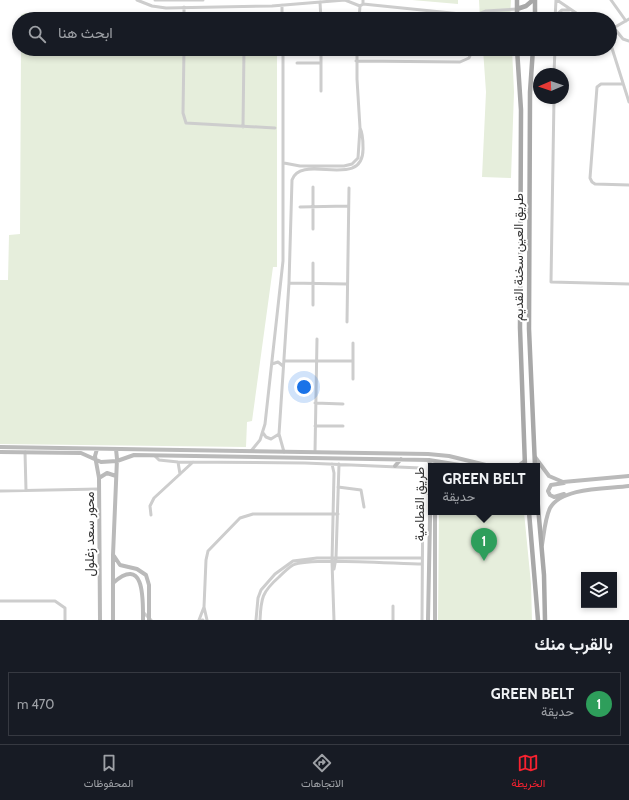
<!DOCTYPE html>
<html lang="ar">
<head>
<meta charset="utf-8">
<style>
  body { margin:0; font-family:Cabin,Vazirmatn,sans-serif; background:#20242c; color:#f1f3f6; direction:rtl }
  .controls { position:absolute; right:12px; bottom:12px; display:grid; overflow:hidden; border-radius:0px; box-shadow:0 2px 6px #0003 }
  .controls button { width:36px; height:36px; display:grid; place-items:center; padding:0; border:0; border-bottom:1px solid #363941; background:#171b24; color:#f1f3f6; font:20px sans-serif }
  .compass { position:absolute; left:533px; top:68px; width:36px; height:36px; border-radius:50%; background:#171b24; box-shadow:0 2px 6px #0003; rotate:268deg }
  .you { position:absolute; left:304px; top:387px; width:14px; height:14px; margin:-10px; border:3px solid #fff; border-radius:50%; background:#1a73e8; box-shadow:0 0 0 6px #1a73e833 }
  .badge { display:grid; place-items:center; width:26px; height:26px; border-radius:50%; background:#f72230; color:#fff; font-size:13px; font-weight:700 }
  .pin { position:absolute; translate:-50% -33px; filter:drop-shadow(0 1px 2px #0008) }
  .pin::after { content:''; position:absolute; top:21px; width:14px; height:12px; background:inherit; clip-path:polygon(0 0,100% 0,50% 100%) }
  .popup { position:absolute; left:428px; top:463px; width:112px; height:52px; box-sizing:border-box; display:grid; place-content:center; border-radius:0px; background:#171b24; filter:drop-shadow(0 1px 3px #0005); font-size:13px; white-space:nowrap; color:#9ea1a6 }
  .popup b { font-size:15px; color:#f1f3f6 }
  .popup::after { content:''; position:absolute; left:50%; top:100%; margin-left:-8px; border:8px solid transparent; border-top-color:#171b24 }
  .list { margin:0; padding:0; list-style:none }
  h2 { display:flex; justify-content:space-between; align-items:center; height:52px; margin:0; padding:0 16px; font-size:17px }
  h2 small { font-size:13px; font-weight:400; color:#9ea1a6 }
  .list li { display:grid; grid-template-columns:26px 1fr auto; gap:12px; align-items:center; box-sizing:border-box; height:64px; margin:0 8px 8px; padding:0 8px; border:1px solid #363941; border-radius:0px }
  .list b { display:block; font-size:15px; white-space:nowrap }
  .list p { margin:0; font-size:13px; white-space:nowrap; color:#9ea1a6 }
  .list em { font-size:13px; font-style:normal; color:#9ea1a6 }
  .icon { flex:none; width:22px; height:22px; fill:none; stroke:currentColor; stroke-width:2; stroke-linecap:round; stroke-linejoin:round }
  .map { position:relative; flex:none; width:629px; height:620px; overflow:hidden; direction:ltr }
  .search { position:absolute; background:#171b24; box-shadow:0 2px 6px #0003; left:12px; right:12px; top:12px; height:44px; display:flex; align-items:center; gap:10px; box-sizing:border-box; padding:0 14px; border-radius:22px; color:#9ea1a6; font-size:15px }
  .sheet { height:124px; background:#171b24 }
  nav { display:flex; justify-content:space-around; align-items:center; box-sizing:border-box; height:56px; border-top:1px solid #363941; background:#171b24; font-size:11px; color:#9ea1a6 }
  nav a { display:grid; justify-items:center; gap:2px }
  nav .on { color:#f72230 }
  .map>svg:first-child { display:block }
  .green { fill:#e6eedc }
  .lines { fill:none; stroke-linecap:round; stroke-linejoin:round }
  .street { stroke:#cdcdcd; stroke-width:3 }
  .secondary { stroke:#bababa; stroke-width:4 }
  .primary { stroke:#a8a8a8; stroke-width:4.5 }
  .labels { text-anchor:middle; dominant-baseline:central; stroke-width:4; stroke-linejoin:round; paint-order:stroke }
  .street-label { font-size:13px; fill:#303030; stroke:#fff }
</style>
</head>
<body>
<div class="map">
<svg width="629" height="620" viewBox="0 0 629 620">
  <rect width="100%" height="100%" fill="#fff"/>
  <!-- green -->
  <path class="green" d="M412,0H458V4Z
    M479,0H511L510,19H480Z
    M25,13H273L277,19H21V15Z
    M21,49H277V267H273L252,421L247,422L246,447L0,444V280H8L9,235L20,234Z
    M483,49H512L514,92L511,178L482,177L486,92Z
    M439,512H524L531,584L532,620H438Z"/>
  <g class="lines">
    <!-- street -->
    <path class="street" d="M137,0L152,6L166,8L272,6L345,0L360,6L363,4V0
      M155,0H203
      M557,0L585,19
      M611,0L626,21
      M320,2L321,19
      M363,4L461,14L470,19
      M282,5V19
      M555,16L562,10H569
      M469,18L486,11L517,9
      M184,19V7
      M359,19L360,6
      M555,19L556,0
      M614,28L623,39L629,41
      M610,30L629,19
      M610,42L629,102
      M184,49L183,113L186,123L275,128
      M321,49V91
      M356,61L460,62L469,58L473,49
      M297,63H321
      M554,74L555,49
      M623,84H601L597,87L590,178L592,182L595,184L629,185
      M554,98L551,282L629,284
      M243,127L244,49
      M284,163L300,166H344L352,164L358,158L360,128L357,79V49
      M300,207L348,206
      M313,229V187
      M289,283L347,284
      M313,305V263
      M347,322L349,188
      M353,343V379
      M284,361H353
      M272,364L278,362L283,366
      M315,403L343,404
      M315,426H343
      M263,433L266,437L271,439L279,434
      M251,451L260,440L265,424L283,261V49
      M25,452L26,490
      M284,452L279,434L289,283L292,180C301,152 365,192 363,147C363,140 363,134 360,128
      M315,452L317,339
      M155,456L159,460L178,462L305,463L421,468L423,471L422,620
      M178,462L180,474
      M332,464L334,473L332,562L334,620
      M338,487L361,490L364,507
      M0,491L99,489
      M151,515L150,506L154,498L193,462
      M334,569L336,558L339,464
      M0,601H55L65,608V620
      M204,607L207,620
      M143,612L151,620
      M199,620L204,607L206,560L208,551L240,518L253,514H338
      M202,620H203
      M256,620L258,598L261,590L275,574L293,561L317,558H422
      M260,620C261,598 262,592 279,577C283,573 288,568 293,565C308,557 399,564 422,564
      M393,620V606"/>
    <!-- secondary -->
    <path class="secondary" d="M0,447L428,454L449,456L490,466
      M97,449L95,456L99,478L100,620
      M0,452L81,453L101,462L117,461L134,455L429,460L466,466
      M535,457L549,476L563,482L629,476
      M395,466L401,459
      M518,466L525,461
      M99,478L107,473L116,476
      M564,483L551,485L548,491L550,495L554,497L564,494
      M423,493H431
      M542,545C544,533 545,519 550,508C562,487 607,489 629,486
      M114,556L120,565L137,569L146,575L149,585V620
      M113,583C145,555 143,600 143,620
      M113,620V555L117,459L116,449
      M428,620L431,469L429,460
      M435,620V512"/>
    <!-- primary -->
    <path class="primary" d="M517,9L526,6L533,0
      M517,19V0
      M535,19V0
      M517,49L521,110L520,328L525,466
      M533,49L530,92L529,329L535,466
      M537,495L544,575L545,620
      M529,512L538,620"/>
  </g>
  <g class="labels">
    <!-- street labels -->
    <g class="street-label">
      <text transform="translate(518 257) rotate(-90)">طريق العين سخنة القديم</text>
      <text transform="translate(419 504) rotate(-90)">طريق القطامية</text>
      <text transform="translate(89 534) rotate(-90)">محور سعد زغلول</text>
    </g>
  </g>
</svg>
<div class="controls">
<button><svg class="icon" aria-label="layers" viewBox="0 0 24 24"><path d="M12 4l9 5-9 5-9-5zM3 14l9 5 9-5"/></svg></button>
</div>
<svg class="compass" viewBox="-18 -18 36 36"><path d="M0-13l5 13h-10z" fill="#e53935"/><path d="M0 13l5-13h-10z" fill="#9ea1a6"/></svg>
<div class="you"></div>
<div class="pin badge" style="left:484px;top:561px;background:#2e9e5b">1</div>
<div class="popup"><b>GREEN BELT</b>حديقة</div>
<div class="search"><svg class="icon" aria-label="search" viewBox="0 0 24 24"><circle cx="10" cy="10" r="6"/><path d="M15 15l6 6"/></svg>ابحث هنا</div>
</div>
<section class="sheet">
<h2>بالقرب منك<small></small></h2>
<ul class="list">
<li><span class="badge" style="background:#2e9e5b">1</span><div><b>GREEN BELT</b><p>حديقة</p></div><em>470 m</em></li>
</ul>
</section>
<nav>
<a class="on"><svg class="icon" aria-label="map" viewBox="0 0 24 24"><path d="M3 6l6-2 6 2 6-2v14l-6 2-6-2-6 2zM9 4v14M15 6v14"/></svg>الخريطة</a>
<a><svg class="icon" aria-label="directions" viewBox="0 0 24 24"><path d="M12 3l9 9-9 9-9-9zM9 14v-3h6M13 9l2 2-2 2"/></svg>الاتجاهات</a>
<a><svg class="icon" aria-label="saved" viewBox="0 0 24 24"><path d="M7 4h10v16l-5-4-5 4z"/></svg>المحفوظات</a>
</nav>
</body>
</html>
